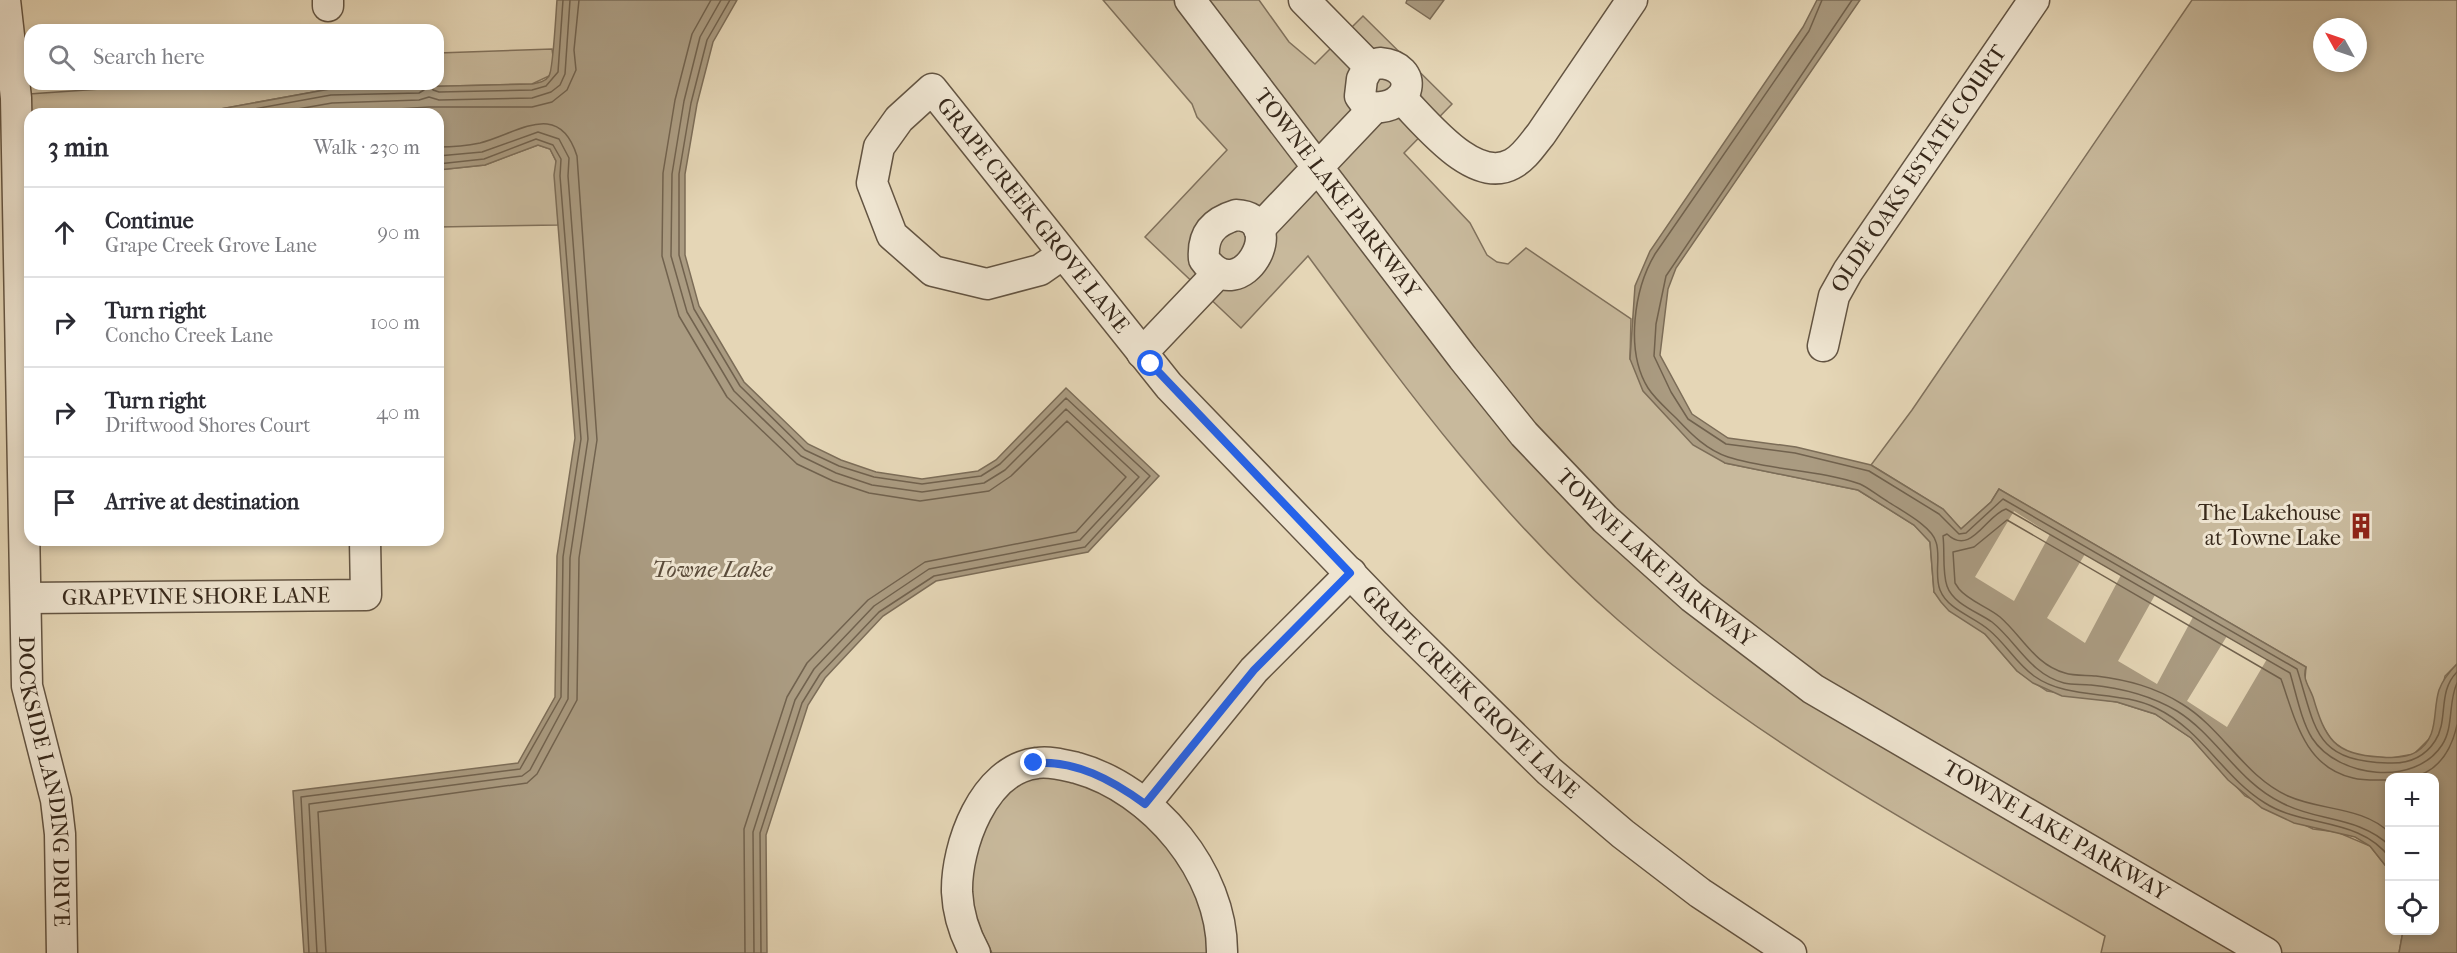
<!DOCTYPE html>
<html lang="en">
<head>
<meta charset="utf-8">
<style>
  body { margin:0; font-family:"IM FELL French Canon",serif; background:#f2f2f3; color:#2b2b33 }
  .controls { position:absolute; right:18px; bottom:18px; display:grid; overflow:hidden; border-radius:12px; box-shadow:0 3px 9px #0003 }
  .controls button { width:54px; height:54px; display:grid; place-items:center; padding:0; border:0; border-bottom:2px solid #e1e1e2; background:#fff; color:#2b2b33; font:30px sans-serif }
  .compass { position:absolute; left:2313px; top:18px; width:54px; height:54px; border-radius:50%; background:#fff; box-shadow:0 3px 9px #0003; rotate:310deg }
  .stop { position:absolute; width:18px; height:18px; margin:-14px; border:4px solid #2563eb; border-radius:50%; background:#fff }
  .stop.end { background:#2563eb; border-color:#fff; box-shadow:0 2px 6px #0008 }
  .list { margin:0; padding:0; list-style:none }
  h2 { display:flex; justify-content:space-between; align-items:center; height:78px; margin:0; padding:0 24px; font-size:26px }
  h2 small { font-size:20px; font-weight:400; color:#7c7c81 }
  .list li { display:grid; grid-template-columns:39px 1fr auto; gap:18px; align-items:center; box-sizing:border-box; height:90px; padding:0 24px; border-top:2px solid #e1e1e2 }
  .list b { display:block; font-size:22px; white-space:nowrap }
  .list p { margin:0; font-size:20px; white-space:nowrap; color:#7c7c81 }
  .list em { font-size:20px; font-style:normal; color:#7c7c81 }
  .icon { flex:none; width:33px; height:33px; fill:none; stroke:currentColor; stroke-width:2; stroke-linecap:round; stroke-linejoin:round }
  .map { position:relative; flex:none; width:2457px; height:953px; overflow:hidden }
  .search { position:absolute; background:#fff; box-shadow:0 3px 9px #0003; left:24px; top:24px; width:420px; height:66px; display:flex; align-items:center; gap:15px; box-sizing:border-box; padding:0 21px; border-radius:18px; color:#7c7c81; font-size:22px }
  .panel { position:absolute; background:#fff; box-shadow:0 3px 9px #0003; left:24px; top:108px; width:420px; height:438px; border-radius:18px }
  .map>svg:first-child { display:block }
  .green { fill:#c8b99c; stroke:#80715c; stroke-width:1.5; fill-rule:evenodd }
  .water { fill:#aa9b81; stroke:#7c6d58; stroke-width:1.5 }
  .pier { fill:#e5d6b6 }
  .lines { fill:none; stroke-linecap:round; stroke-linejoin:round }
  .shore { stroke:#71624e; stroke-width:1.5 }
  .minor-casing { stroke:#635442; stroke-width:33 }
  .minor { stroke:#eee4d0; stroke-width:30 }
  .route { stroke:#2563eb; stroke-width:8 }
  .labels { text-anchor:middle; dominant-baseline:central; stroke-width:6; stroke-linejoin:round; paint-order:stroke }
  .street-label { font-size:22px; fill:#38291b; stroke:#eee4d0 }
  .poi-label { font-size:22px; fill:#38291b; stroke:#eee4d0; text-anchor:end }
  .water-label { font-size:24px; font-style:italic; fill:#5a4b3a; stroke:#eee4d0 }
</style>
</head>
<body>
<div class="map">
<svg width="2457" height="953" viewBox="0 0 2457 953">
  <rect width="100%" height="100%" fill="#e5d6b6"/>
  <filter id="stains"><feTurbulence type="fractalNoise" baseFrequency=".00333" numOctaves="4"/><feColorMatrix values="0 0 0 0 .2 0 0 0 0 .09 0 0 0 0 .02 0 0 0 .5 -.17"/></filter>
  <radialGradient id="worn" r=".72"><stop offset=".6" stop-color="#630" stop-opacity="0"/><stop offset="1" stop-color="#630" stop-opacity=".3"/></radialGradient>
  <!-- green -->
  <path class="green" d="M1103,0H1259L1289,42L1315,64L1363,16L1452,104L1404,153L1470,223L1487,255L1497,262L1508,264L1526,248L1631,319L1630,359L1725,463L1858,490L1914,525L1930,542L1934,592L1985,634L2017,671L2047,691L2117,702L2155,714L2191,738L2245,796L2313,829L2337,832L2370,846L2389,870L2390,930L2403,931L2399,953H2101L2105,936C1937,838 1765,748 1618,620C1497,515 1403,385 1308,256L1241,328L1145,237L1227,150L1197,117L1192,104Z
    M2192,0H2457V664L2445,676L2432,736L2414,754L2391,758L2358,756L2344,750L2332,741L2317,717L2305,679L2306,667L1999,489L1991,502L1961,529L1943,509L1871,465L1912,410ZM2322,27H2358V63H2322Z
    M552,49L554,64L549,76L532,84L330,89L193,114H30L29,94L173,84H438V53Z
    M538,145L550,149L556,161L558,225L438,227V170L485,165Z
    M1057,773C1077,782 1116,795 1132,807C1177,842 1205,898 1209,953H992C983,935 974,916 972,896C969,868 989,795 1016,783C1028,777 1044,776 1057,773Z"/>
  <!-- water -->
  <path class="water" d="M557,0H737L713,42L697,104L685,174V255L699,306L744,382L808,444L841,460L876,472L922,479L978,471L996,460L1066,388L1159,476L1088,552L936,581L883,616L825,678L808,705L766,835L767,953H304L293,791L518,763L555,697L557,556L575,438L554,175L556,161L550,149L538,145L485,165L438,170V114H193L330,89L532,84C538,83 545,82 549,76C553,71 556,12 557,0Z
    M1407,0H1444L1430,19L1406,3Z
    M1817,0H1860L1676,268L1668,289L1660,355L1692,414L1728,438L1796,447L1871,465L1943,509L1961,529L1991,502L1999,489L2306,667C2302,679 2309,686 2313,697C2325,738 2334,755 2380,757C2391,758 2407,758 2416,752C2440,737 2432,712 2439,690C2443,679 2449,672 2457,664V953H2399L2403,931L2434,930V778H2390L2389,870L2370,846L2355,837L2294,823L2262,808L2228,780L2191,738L2155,714L2117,702L2062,696L2033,683L2017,671L1985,634L1949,611L1941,602L1934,592L1930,542L1914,525L1858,490L1725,463L1693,445L1643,391L1630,359L1635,286L1650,251L1803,27Z"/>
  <!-- pier -->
  <path class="pier" d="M2014,511L2050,534L2014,601L1975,577Z
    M2085,554L2121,575L2085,643L2047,618Z
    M2155,595L2193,617L2157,684L2118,661Z
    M2227,636L2267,659L2227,727L2187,701Z"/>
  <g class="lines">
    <!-- shore -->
    <path class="shore" d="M711,0L692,34L675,100L663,173L662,256L679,316L727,397L797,464L833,481L869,493L920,501L989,491L1011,476L1067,421L1126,477L1076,532L925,562L868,600L807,663L787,697L744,829L745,953
      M721,0L700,37L684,101L672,174L671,256L687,312L734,391L801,456L836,473L872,485L922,492L984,483L1005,470L1066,409L1139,477L1080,540L929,569L874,606L814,669L795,700L753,832L754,953
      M730,0L707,40L691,103L679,174V255L694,309L740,386L805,450L839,466L874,477L922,484L981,476L1000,464L1066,398L1150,476L1085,547L934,576L879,612L820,674L802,703L760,833L761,953
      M1822,0L1809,31L1655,254C1634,289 1625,351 1648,388C1655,399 1668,410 1677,419C1692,435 1707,450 1728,457C1768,470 1821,470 1860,484C1869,488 1878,496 1887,501C1900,510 1932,526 1936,542C1941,556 1934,575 1940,590C1948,610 1973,616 1989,630C2006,644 2016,663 2034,676C2069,701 2117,689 2156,708C2202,730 2223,777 2265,803C2304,828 2360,817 2390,858
      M1852,0L1666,276L1656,324L1654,356L1671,392L1688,419L1726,444L1795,453L1869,471L1939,514L1959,534L1966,533L2003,499L2297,669C2316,728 2313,761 2388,763C2407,764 2424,758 2435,741C2449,720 2437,692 2457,672
      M432,84L433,90L439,92L532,90L546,86L558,72L563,0
      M227,114L331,95L419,93L424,90L425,84
      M269,114L332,103L419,100L429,97L439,100L532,98L551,92L560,85L565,74L570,0
      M319,114L429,107H532L552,102L567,90L576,70L574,50L579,0
      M2409,778C2438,773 2451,752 2457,725
      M2390,780C2378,780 2364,781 2353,778C2304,767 2295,718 2281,679L2007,520L1974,547L1953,552L1955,583L1959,589C1969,601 1988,607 2000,617C2022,636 2035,665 2065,673C2074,676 2086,675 2096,676C2128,680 2155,687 2182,704C2223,729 2244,776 2288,796C2321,811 2362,806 2390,833
      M2390,846C2359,816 2318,822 2282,803C2238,782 2217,736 2177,711C2150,695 2122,688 2091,685C2082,684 2072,685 2064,683C2030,674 2017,642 1992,622C1978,612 1953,604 1947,586C1942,571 1945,552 1943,536L1947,534C1971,557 1986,515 2006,509L2290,673C2296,693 2301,720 2312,738C2338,778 2415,787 2442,745C2454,727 2448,702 2457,683
      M309,953L301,797L520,769L561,697L563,557L581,439L560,176L561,159L553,145L536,139L484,159L438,164
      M317,953L309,804L522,776L530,770L568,699L570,558L588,439L568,176L569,158L559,139L538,132L482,152L438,156
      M326,953L318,812L527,783L537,774L577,700L579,558L597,440L577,156C559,98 517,134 480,143C466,146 452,147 438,147"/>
    <!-- minor casing -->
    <g class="minor-casing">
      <g id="minor">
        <path id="s1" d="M5,0L16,98L27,686L56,800L60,834L62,953"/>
        <path d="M328,0V6"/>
        <path id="s2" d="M1190,0L1463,358L1524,434L1605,519L1692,597L1813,689L2266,953"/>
        <path d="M1304,0L1369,66"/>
        <path d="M1380,63C1420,66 1414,112 1368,107L1360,96L1362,79L1369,66Z"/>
        <path d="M1402,99C1426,123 1474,185 1512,164C1524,158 1532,145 1541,134L1632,0"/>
        <path d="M1236,215C1292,217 1241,312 1204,259C1202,234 1213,222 1236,215Z"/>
        <path d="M1259,229L1374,108"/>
        <path id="s3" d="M1063,254L1040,270L987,284L933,271L892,235L872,183L879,147L899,119L932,89L1169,386L1397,622L1549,771L1623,834L1700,893L1791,953"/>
        <path id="s4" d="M1823,346L1834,296L1848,271L2034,0"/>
        <path d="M1142,353L1218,273"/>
        <path id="s5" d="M26,598L366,595L365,540"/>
        <path d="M1145,804L1254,670L1351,573"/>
        <path d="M975,953C965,935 958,913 957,892C956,847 983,769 1037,763C1050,761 1064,765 1077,768C1153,789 1223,872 1222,953"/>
      </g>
    </g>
    <!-- minor -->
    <use href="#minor" class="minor"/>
  </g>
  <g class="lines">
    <!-- route -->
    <path class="route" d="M1034,763C1076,760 1112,780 1145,804L1254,670L1350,573L1151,364"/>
  </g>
  <!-- icons -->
  <defs>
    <g id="building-bare" transform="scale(2.07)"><path d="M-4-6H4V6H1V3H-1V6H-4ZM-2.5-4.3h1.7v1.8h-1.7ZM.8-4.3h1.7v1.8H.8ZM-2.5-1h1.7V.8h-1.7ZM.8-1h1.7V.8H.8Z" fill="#8f2418" stroke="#eee4d0" stroke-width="2.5" paint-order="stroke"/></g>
  </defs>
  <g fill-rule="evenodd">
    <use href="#building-bare" x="2361" y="526"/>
  </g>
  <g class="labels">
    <!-- street labels -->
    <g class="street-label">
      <text stroke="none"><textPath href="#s4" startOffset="204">OLDE OAKS ESTATE COURT</textPath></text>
      <text stroke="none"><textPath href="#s2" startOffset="243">TOWNE LAKE PARKWAY</textPath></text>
      <text stroke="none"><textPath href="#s3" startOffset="526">GRAPE CREEK GROVE LANE</textPath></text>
      <text stroke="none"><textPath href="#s2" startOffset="729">TOWNE LAKE PARKWAY</textPath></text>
      <text stroke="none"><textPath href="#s5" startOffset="170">GRAPEVINE SHORE LANE</textPath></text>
      <text stroke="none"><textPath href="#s3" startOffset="1174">GRAPE CREEK GROVE LANE</textPath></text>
      <text stroke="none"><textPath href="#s1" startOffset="784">DOCKSIDE LANDING DRIVE</textPath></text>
      <text stroke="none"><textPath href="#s2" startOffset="1215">TOWNE LAKE PARKWAY</textPath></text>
    </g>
    <!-- poi labels -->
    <g class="poi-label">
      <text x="2341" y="513">The Lakehouse<tspan x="2341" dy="25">at Towne Lake</tspan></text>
    </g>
    <!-- water labels -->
    <g class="water-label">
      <text x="712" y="569">Towne Lake</text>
    </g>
  </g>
  <rect width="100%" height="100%" filter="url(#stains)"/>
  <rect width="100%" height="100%" fill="url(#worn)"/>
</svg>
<div class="controls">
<button>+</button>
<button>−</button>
<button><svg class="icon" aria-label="locate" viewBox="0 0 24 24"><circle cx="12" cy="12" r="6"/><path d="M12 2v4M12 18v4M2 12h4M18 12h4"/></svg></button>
</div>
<svg class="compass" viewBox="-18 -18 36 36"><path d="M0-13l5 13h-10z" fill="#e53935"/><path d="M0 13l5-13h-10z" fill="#7c7c81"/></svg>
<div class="stop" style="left:1151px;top:364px"></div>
<div class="stop end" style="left:1034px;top:763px"></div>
<div class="search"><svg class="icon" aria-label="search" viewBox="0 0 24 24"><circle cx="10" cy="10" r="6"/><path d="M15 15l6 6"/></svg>Search here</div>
<section class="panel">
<h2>3 min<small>Walk · 230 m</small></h2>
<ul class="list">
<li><svg class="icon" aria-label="ahead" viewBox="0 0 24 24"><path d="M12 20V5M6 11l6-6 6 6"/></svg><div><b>Continue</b><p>Grape Creek Grove Lane</p></div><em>90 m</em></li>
<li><svg class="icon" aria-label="right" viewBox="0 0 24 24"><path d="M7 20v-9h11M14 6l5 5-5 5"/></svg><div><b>Turn right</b><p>Concho Creek Lane</p></div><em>100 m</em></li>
<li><svg class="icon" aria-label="right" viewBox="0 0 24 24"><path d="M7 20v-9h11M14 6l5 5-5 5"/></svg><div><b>Turn right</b><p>Driftwood Shores Court</p></div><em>40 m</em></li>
<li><svg class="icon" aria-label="arrive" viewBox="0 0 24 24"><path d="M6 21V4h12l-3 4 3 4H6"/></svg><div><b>Arrive at destination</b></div></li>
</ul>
</section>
</div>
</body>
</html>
